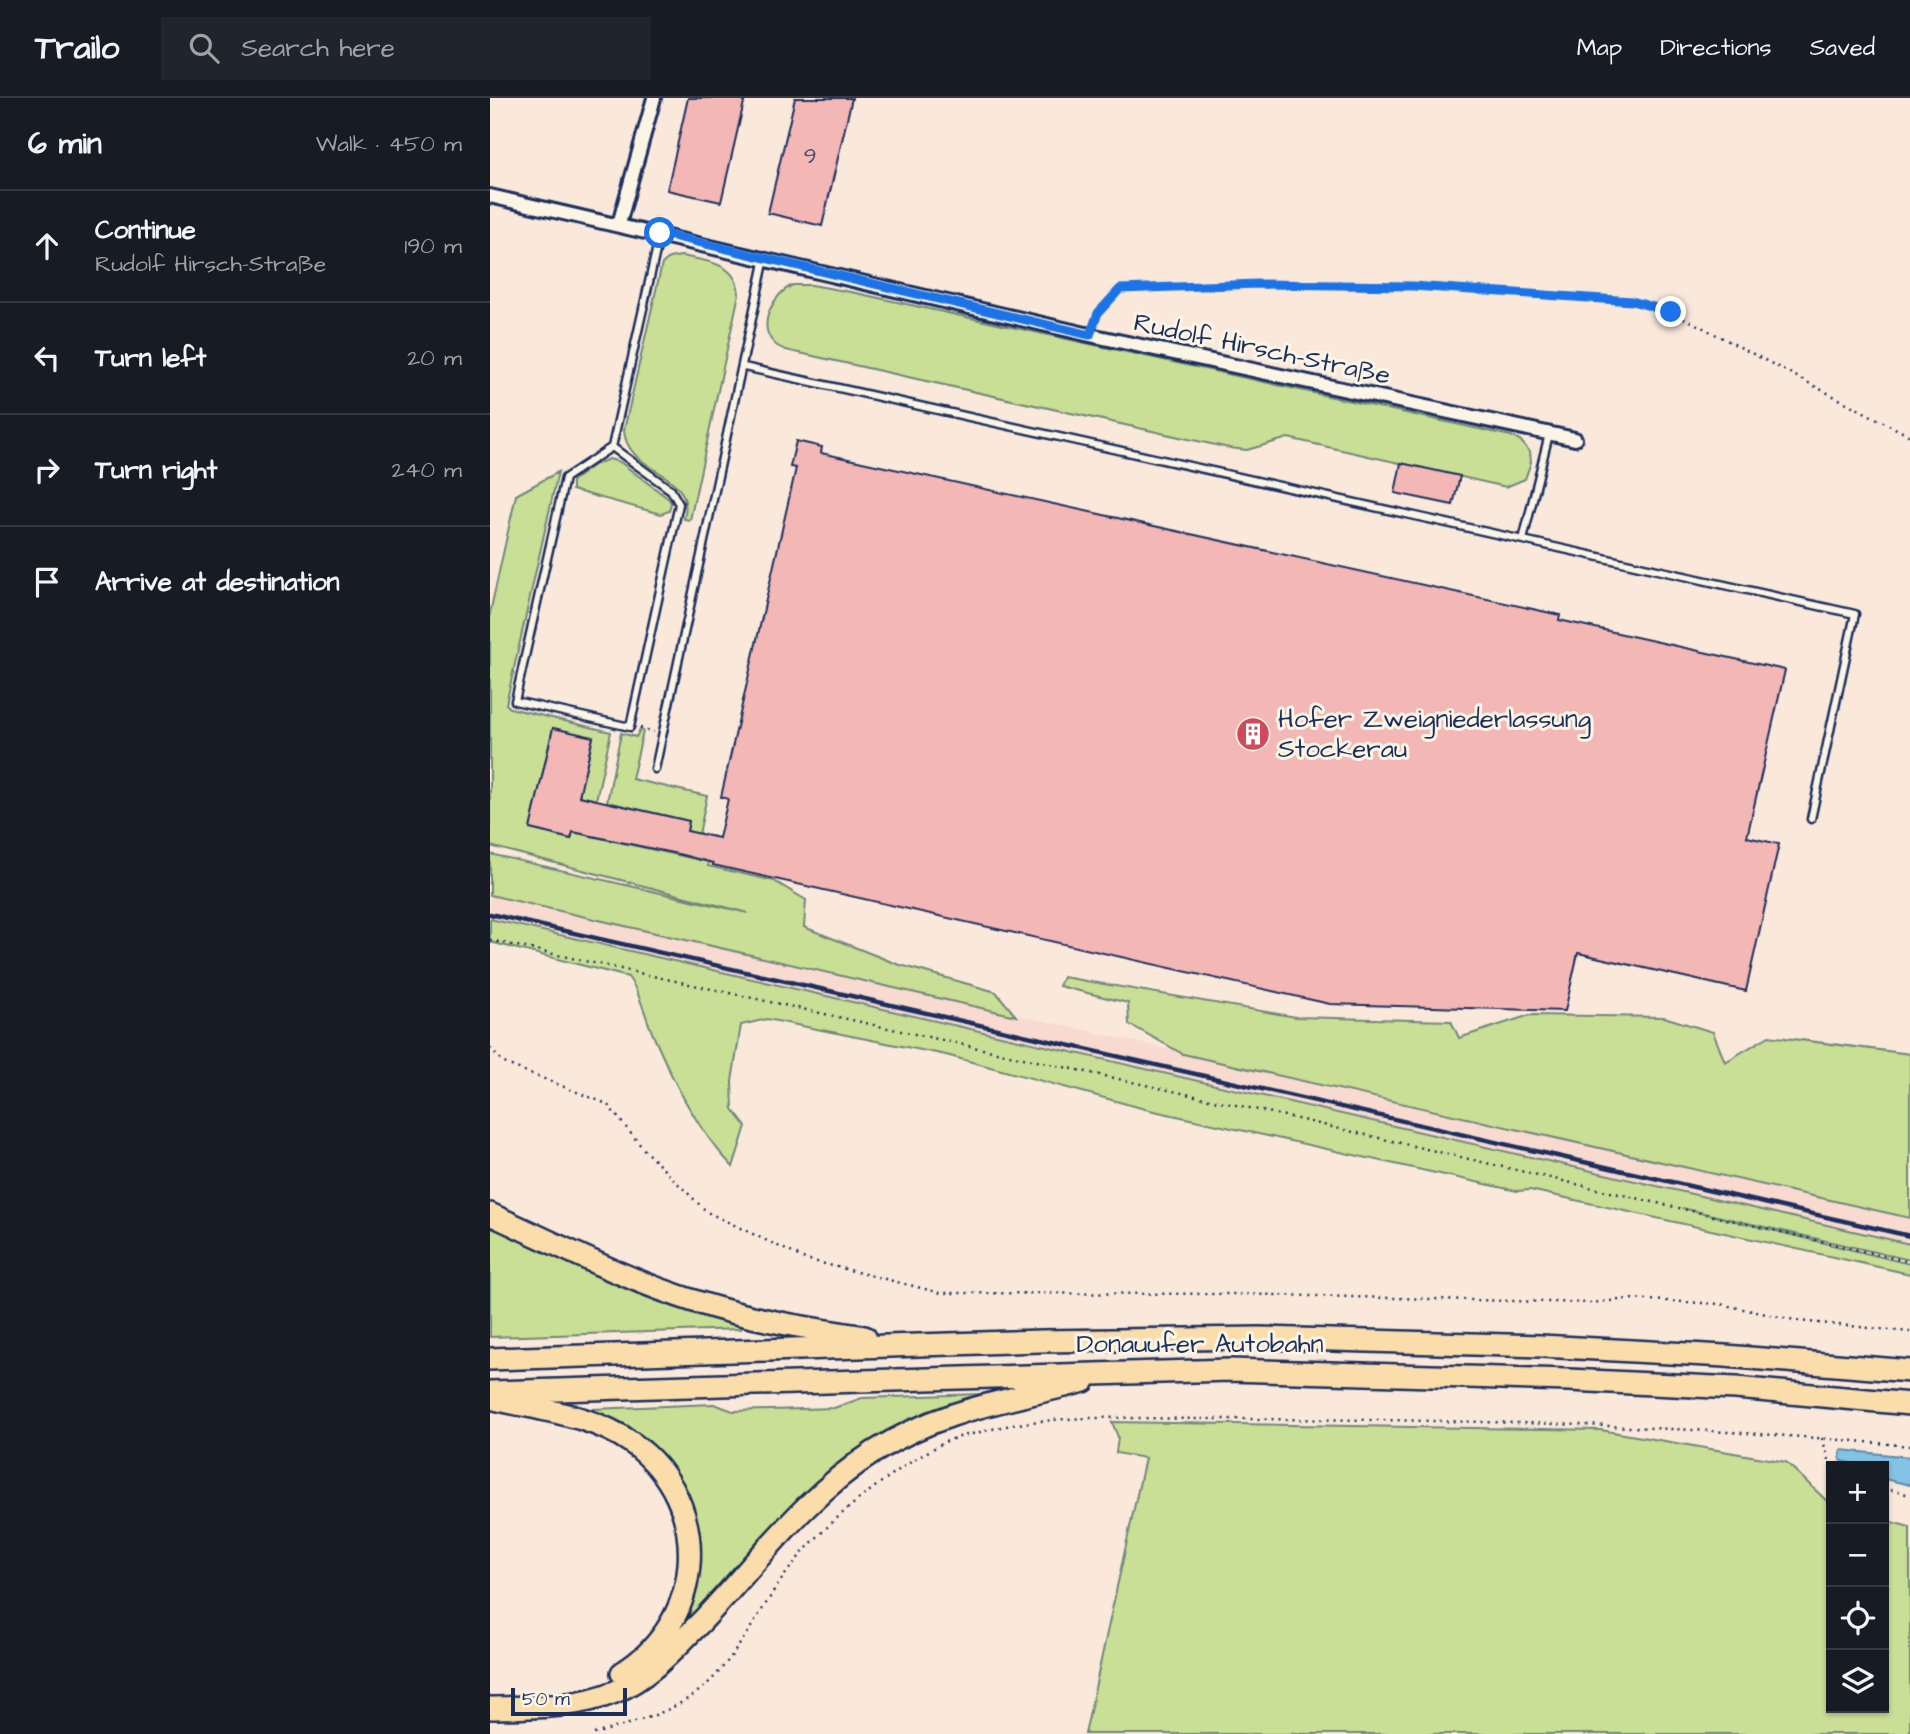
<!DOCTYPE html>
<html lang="en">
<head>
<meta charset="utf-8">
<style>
  body { margin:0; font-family:"Architects Daughter",sans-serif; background:#20242c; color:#f1f3f6 }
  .controls { position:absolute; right:21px; bottom:21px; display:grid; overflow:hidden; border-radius:0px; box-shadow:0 2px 5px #0004 }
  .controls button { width:63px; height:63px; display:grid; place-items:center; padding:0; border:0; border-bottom:2px solid #363941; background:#171b24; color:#f1f3f6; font:35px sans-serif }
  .scale { position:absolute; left:21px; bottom:18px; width:116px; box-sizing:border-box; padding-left:7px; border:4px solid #1b2f5e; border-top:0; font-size:19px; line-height:24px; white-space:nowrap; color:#1b2f5e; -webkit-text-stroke:5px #fcf5e5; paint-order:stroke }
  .stop { position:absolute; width:21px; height:21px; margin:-16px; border:5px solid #1a73e8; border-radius:50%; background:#fff }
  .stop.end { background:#1a73e8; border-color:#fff; box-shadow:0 2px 7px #0008 }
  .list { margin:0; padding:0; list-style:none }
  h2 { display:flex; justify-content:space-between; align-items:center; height:91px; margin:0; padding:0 28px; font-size:30px }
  h2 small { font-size:23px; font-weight:400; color:#9ea1a6 }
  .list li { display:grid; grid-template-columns:46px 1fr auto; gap:21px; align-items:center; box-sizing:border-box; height:112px; padding:0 28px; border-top:2px solid #363941 }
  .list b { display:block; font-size:26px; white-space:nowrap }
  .list p { margin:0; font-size:23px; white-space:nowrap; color:#9ea1a6 }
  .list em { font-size:23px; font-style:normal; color:#9ea1a6 }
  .icon { flex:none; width:38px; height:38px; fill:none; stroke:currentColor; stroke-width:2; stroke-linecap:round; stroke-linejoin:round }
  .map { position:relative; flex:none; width:1420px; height:1636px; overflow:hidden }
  header { display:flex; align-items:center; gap:42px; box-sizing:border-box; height:98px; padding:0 35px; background:#171b24; border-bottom:2px solid #363941 }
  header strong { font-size:33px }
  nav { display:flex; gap:38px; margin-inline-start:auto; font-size:24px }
  .search { width:490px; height:63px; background:#20242c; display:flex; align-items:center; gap:18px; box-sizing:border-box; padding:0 24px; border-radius:0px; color:#9ea1a6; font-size:26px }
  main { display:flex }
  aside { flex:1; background:#171b24 }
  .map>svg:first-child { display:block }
  .built { fill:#f8dad0 }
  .green { fill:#c8df95; stroke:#72877a; stroke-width:2 }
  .water { fill:#84c3e5; stroke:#5a88af; stroke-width:2 }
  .building { fill:#f3b7b5; stroke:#1b2f5e; stroke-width:2 }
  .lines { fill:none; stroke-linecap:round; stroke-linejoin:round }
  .lane-casing { stroke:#1b2f5e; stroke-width:11 }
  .street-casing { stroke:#1b2f5e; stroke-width:18 }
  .highway-casing { stroke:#1b2f5e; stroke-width:26 }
  .path { stroke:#1b2f5e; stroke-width:2.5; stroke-dasharray:2 5; stroke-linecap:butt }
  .lane { stroke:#fcf5e5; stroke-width:6 }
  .street { stroke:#fcf5e5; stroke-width:12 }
  .highway { stroke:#faddab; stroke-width:21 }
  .rail { stroke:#1b2f5e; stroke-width:4.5 }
  .route { stroke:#1a73e8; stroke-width:9 }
  .labels { text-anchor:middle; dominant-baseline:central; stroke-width:6; stroke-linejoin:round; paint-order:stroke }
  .number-label { font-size:23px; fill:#515174 }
  .street-label { font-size:26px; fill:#1b2f5e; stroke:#fcf5e5 }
  .poi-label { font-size:26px; fill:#1b2f5e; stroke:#fcf5e5; text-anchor:start }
</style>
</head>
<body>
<header>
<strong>Trailo</strong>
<div class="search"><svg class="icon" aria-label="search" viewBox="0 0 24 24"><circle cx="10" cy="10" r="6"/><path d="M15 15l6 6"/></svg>Search here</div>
<nav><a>Map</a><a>Directions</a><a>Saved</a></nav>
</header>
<main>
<aside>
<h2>6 min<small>Walk · 450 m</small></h2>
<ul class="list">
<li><svg class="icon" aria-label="ahead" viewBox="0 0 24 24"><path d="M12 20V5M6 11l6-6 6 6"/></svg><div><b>Continue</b><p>Rudolf Hirsch-Straße</p></div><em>190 m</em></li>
<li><svg class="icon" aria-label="left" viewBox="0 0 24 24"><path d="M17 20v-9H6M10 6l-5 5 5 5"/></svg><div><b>Turn left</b></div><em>20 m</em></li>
<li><svg class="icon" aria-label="right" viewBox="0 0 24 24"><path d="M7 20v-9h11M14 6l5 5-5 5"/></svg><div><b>Turn right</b></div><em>240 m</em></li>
<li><svg class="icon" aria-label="arrive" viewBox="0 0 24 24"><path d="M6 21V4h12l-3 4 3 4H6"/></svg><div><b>Arrive at destination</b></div></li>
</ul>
</aside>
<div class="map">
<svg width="1420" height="1636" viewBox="0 0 1420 1636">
  <rect width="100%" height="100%" fill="#fae9db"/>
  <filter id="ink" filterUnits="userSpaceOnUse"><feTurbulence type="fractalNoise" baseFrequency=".0143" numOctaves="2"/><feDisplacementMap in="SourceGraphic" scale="14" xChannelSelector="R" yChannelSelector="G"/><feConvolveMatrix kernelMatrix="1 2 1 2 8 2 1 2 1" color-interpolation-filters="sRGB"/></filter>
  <g filter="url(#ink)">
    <!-- built -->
    <path class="built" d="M0,797L1420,1120V1146L0,821Z"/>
    <!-- green -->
    <path class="green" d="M191,158C216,163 247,164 249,196L200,422L194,421C207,372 136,376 134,332L172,166L179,160Z
      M303,187H322L366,195L1021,338L1030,342L1040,354L1041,364L1035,381L1016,389L798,340L757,352L739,350L314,256C304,254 289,252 283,244C267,226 284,195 303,187Z
      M119,361L130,364L179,401L181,405L179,413L171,416L82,392V383L104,367Z
      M68,374L16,606L20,610L121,634L106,702L89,698L103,640L63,630L40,731L81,741L83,734L219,764L218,768L284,783L316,802L314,829L407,866L506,894L526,918L0,797V756L258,815L0,748V515L26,397Z
      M150,631L153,633L142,681L217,698L209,736L197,733L199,723L117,704L131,635L146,639Z
      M0,821L1420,1146V1162L1192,1110L1420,1166V1176L1040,1092L1027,1093L655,1011L456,957L277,921L251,927L242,983L243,1011L256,1028L243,1069C208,1033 184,985 164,939C155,919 151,896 138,879L0,844Z
      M573,879L806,919L961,923L969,940L1040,917L1174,919L1223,934L1235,964L1279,938L1420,956V1120L693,956L639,926L638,905L569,888Z
      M0,1124L251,1224V1231L0,1239Z
      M492,1296L426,1321L192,1530L189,1528L196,1401L103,1317V1311L224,1306L243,1313L344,1310L372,1300Z
      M622,1324L1111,1332L1296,1364L1341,1407V1610H1394V1422L1420,1429V1636H595L655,1360L626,1355L628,1339Z"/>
    <!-- water -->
    <path class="water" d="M1351,1352L1420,1359V1387L1394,1381V1368H1368L1350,1362Z"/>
    <!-- building -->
    <path class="building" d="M198,0H255L231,104L177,92Z
      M305,0H362L332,128L278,115Z
      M306,343L332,349L331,355L1070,517L1069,522L1295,572L1257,739L1289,746L1256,893L1088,855L1075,913L840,906L223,767V765L192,757L83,734L81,741L40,731L63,630L103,639L89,698L199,723L197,733L229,740L238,701L231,699L306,370L300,369Z
      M911,365L970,378L963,407L905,395Z"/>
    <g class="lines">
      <!-- lane casing -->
      <g class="lane-casing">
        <path id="lane" d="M254,269L1033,442
          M1059,336L1033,442L1365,516L1321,721
          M122,349L181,392L189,406L140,629L25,603L75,380L122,349L170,135
          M165,671L275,160"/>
      </g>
      <!-- street casing -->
      <g class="street-casing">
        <path id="street" d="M0,98L600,237L1085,341
          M129,126L164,0"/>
      </g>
      <!-- highway casing -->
      <g class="highway-casing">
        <path id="highway" d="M0,1116C68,1147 136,1182 207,1204C262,1222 319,1230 375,1239
          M0,1261L551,1243L769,1240L1051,1248L1235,1258L1420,1273
          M0,1294L740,1272L1079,1282L1246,1290L1420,1306
          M5,1301C51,1312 103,1317 142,1345C224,1404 216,1524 132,1575
          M0,1610C42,1609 86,1610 125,1594C160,1579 185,1550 211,1524C267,1465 315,1398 384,1354C451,1311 519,1303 594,1283"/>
      </g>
      <!-- path -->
      <path class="path" d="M605,224L608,215L630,191L768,186L924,188L1141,203L1200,223L1420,338
        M150,630L164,634
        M0,842L782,1015L1420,1164
        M0,950L14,965L117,1006L156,1054L217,1114L315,1161L451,1195L745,1196L1100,1205L1140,1201L1230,1206L1309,1223L1420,1234
        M1332,1340L1341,1368
        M1394,1390L1420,1397
        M104,1636C142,1625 177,1617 209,1593C241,1569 271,1510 295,1477C333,1424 399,1374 455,1344C466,1339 478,1337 490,1334C564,1314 643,1321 720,1321C953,1321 1188,1326 1420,1348"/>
      <!-- lane -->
      <use href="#lane" class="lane"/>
      <!-- street -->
      <use href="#street" class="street"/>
      <!-- highway -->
      <use href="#highway" class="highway"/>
      <!-- rail -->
      <path class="rail" d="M0,816L1420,1138"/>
    </g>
  </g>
  <g class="lines" filter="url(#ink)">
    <!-- route -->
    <path class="route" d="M170,135L600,237L608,215L630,191L768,186L923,188L1142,203L1181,214"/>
  </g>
  <!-- icons -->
  <defs>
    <g id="building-disc" transform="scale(1.75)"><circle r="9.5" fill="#d1495b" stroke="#fcf5e5"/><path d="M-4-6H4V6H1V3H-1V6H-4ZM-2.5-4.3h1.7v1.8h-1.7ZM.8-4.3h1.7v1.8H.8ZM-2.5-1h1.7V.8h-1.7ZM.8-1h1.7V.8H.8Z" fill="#fff"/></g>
  </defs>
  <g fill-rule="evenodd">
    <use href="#building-disc" x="763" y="636"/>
  </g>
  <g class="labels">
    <!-- number labels -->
    <g class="number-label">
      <text x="320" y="58">9</text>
    </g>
    <!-- street labels -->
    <g class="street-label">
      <text transform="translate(772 251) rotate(12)">Rudolf Hirsch-Straße</text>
      <text x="710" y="1246">Donauufer Autobahn</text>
    </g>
    <!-- poi labels -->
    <g class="poi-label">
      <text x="788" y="621">Hofer Zweigniederlassung<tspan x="788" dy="30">Stockerau</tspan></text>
    </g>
  </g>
</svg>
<div class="controls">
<button>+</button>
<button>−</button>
<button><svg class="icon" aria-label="locate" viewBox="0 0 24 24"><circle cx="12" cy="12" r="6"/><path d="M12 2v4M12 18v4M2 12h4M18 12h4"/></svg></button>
<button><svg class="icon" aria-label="layers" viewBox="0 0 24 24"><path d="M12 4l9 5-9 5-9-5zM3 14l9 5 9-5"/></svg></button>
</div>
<div class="scale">50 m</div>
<div class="stop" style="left:170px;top:135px"></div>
<div class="stop end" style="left:1181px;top:214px"></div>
</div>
</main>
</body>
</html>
